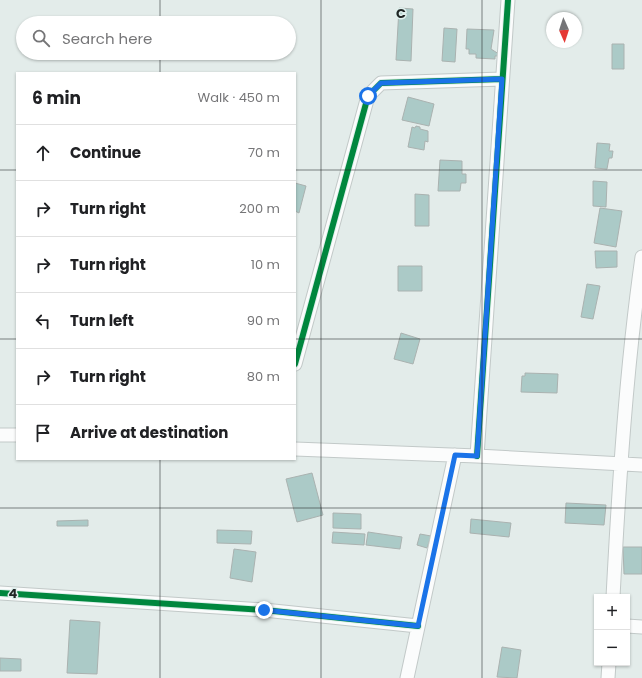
<!DOCTYPE html>
<html lang="en">
<head>
<meta charset="utf-8">
<style>
  body { margin:0; font-family:Poppins,sans-serif; background:#f6f6f6; color:#202124 }
  .controls { position:absolute; right:12px; bottom:12px; display:grid; overflow:hidden; border-radius:0px; box-shadow:0 1px 3px #0004 }
  .controls button { width:36px; height:36px; display:grid; place-items:center; padding:0; border:0; border-bottom:1px solid #e0e0e0; background:#fff; color:#202124; font:20px sans-serif }
  .compass { position:absolute; left:546px; top:12px; width:36px; height:36px; border-radius:50%; background:#fff; box-shadow:0 1px 3px #0004; rotate:177deg }
  .stop { position:absolute; width:12px; height:12px; margin:-9px; border:3px solid #1a73e8; border-radius:50%; background:#fff }
  .stop.end { background:#1a73e8; border-color:#fff; box-shadow:0 1px 4px #0008 }
  .list { margin:0; padding:0; list-style:none }
  h2 { display:flex; justify-content:space-between; align-items:center; height:52px; margin:0; padding:0 16px; font-size:17px }
  h2 small { font-size:13px; font-weight:400; color:#757577 }
  .list li { display:grid; grid-template-columns:26px 1fr auto; gap:12px; align-items:center; box-sizing:border-box; height:56px; padding:0 16px; border-top:1px solid #e0e0e0 }
  .list b { display:block; font-size:15px; white-space:nowrap }
  .list em { font-size:13px; font-style:normal; color:#757577 }
  .icon { flex:none; width:22px; height:22px; fill:none; stroke:currentColor; stroke-width:2; stroke-linecap:round; stroke-linejoin:round }
  .map { position:relative; flex:none; width:642px; height:678px; overflow:hidden }
  .search { position:absolute; background:#fff; box-shadow:0 1px 3px #0004; left:16px; top:16px; width:280px; height:44px; display:flex; align-items:center; gap:10px; box-sizing:border-box; padding:0 14px; border-radius:22px; color:#757577; font-size:15px }
  .panel { position:absolute; background:#fff; box-shadow:0 1px 3px #0004; left:16px; top:72px; width:280px; height:388px; border-radius:0px }
  .map>svg:first-child { display:block }
  .building { fill:#abcac7; stroke:#aab2b0 }
  .lines { fill:none; stroke-linecap:round; stroke-linejoin:round }
  .street-casing { stroke:#c2c9c8; stroke-width:15 }
  .street { stroke:#fbfcfc; stroke-width:13 }
  .cycleway-casing { stroke:#dff0ed; stroke-width:8 }
  .cycleway { stroke:#00873e; stroke-width:6 }
  .route { stroke:#1a73e8; stroke-width:5 }
  .grid { fill:none; stroke:#202625; stroke-width:1; stroke-opacity:0.55 }
  .grid-label { font-size:13px; text-anchor:middle; font-weight:bold; fill:#202625; stroke:#dff0ed; stroke-width:3; stroke-linejoin:round; paint-order:stroke }
</style>
</head>
<body>
<div class="map">
<svg width="642" height="678" viewBox="0 0 642 678">
  <rect width="100%" height="100%" fill="#e3ecea"/>
  <!-- building -->
  <path class="building" d="M399,8L413,9L411,61L396,60Z
    M444,28L457,29L455,62L442,61Z
    M467,29L494,30L491,49L502,56H495V59L476,58V54H469V49H466Z
    M612,44H624V69H612Z
    M408,97L434,104L429,126L402,120Z
    M416,126L420,127V129L428,131V142L425,141L424,150L408,147L412,127L415,128Z
    M597,143L610,144L609,151H613L612,158H609L607,169L595,168Z
    M440,160L462,161V174H466V183H461L460,191H438Z
    M593,181L607,182L606,207L593,206Z
    M295,183L306,186L299,213L295,211Z
    M415,194L429,195V226H415Z
    M600,208L622,211L616,247L594,243Z
    M595,251H617V267L596,268Z
    M398,266H422V291H398Z
    M587,284L600,286L593,319L581,317Z
    M401,333L420,339L413,364L394,359Z
    M525,373L558,374L557,393L521,392L522,376H525Z
    M312,473L323,515L297,522L286,479Z
    M566,503L606,505L604,525L565,523Z
    M333,513L361,514V529L333,528Z
    M471,519L511,523L509,537L470,533Z
    M88,520V526H57V521Z
    M217,530L252,531L251,544L217,543Z
    M333,532L365,534L364,545L332,543Z
    M368,532L402,537L400,549L366,545Z
    M420,534L431,536L427,548L417,545Z
    M623,547H642V574H624Z
    M234,549L256,552L252,582L230,578Z
    M70,620L100,622L97,674L67,673Z
    M502,647L521,650L517,678L497,677Z
    M0,658L21,659V671H0Z"/>
  <g class="lines">
    <!-- street casing -->
    <g class="street-casing">
      <path id="street" d="M295,364L368,96L381,83L502,79
        M0,435H17
        M295,449L477,456L642,465
        M477,456L508,0
        M0,593L264,610L418,626
        M613,597C619,483 626,370 642,257
        M627,626L642,627
        M407,678L455,455
        M608,678L609,663"/>
    </g>
    <!-- street -->
    <use href="#street" class="street"/>
    <!-- cycleway casing -->
    <g class="cycleway-casing">
      <path id="cycleway" d="M295,364L368,96L381,83L502,79
        M477,456L508,0
        M0,593L264,610L418,626"/>
    </g>
    <!-- cycleway -->
    <use href="#cycleway" class="cycleway"/>
  </g>
  <g class="lines">
    <!-- route -->
    <path class="route" d="M264,610L418,626L455,455L477,456L502,79L381,83L368,96"/>
  </g>
  <!-- grid -->
  <path class="grid" d="M160,0V23M321,0V678M482,0V678M160,53V73M0,170H17M295,170H642M0,339H17M295,339H642M160,459V678M0,508H642"/>
  <g class="grid-label">
    <text x="401" y="18">C</text>
    <text x="13" y="598">4</text>
  </g>
</svg>
<div class="controls">
<button>+</button>
<button>−</button>
</div>
<svg class="compass" viewBox="-18 -18 36 36"><path d="M0-13l5 13h-10z" fill="#e53935"/><path d="M0 13l5-13h-10z" fill="#757577"/></svg>
<div class="stop" style="left:368px;top:96px"></div>
<div class="stop end" style="left:264px;top:610px"></div>
<div class="search"><svg class="icon" aria-label="search" viewBox="0 0 24 24"><circle cx="10" cy="10" r="6"/><path d="M15 15l6 6"/></svg>Search here</div>
<section class="panel">
<h2>6 min<small>Walk · 450 m</small></h2>
<ul class="list">
<li><svg class="icon" aria-label="ahead" viewBox="0 0 24 24"><path d="M12 20V5M6 11l6-6 6 6"/></svg><div><b>Continue</b></div><em>70 m</em></li>
<li><svg class="icon" aria-label="right" viewBox="0 0 24 24"><path d="M7 20v-9h11M14 6l5 5-5 5"/></svg><div><b>Turn right</b></div><em>200 m</em></li>
<li><svg class="icon" aria-label="right" viewBox="0 0 24 24"><path d="M7 20v-9h11M14 6l5 5-5 5"/></svg><div><b>Turn right</b></div><em>10 m</em></li>
<li><svg class="icon" aria-label="left" viewBox="0 0 24 24"><path d="M17 20v-9H6M10 6l-5 5 5 5"/></svg><div><b>Turn left</b></div><em>90 m</em></li>
<li><svg class="icon" aria-label="right" viewBox="0 0 24 24"><path d="M7 20v-9h11M14 6l5 5-5 5"/></svg><div><b>Turn right</b></div><em>80 m</em></li>
<li><svg class="icon" aria-label="arrive" viewBox="0 0 24 24"><path d="M6 21V4h12l-3 4 3 4H6"/></svg><div><b>Arrive at destination</b></div></li>
</ul>
</section>
</div>
</body>
</html>
